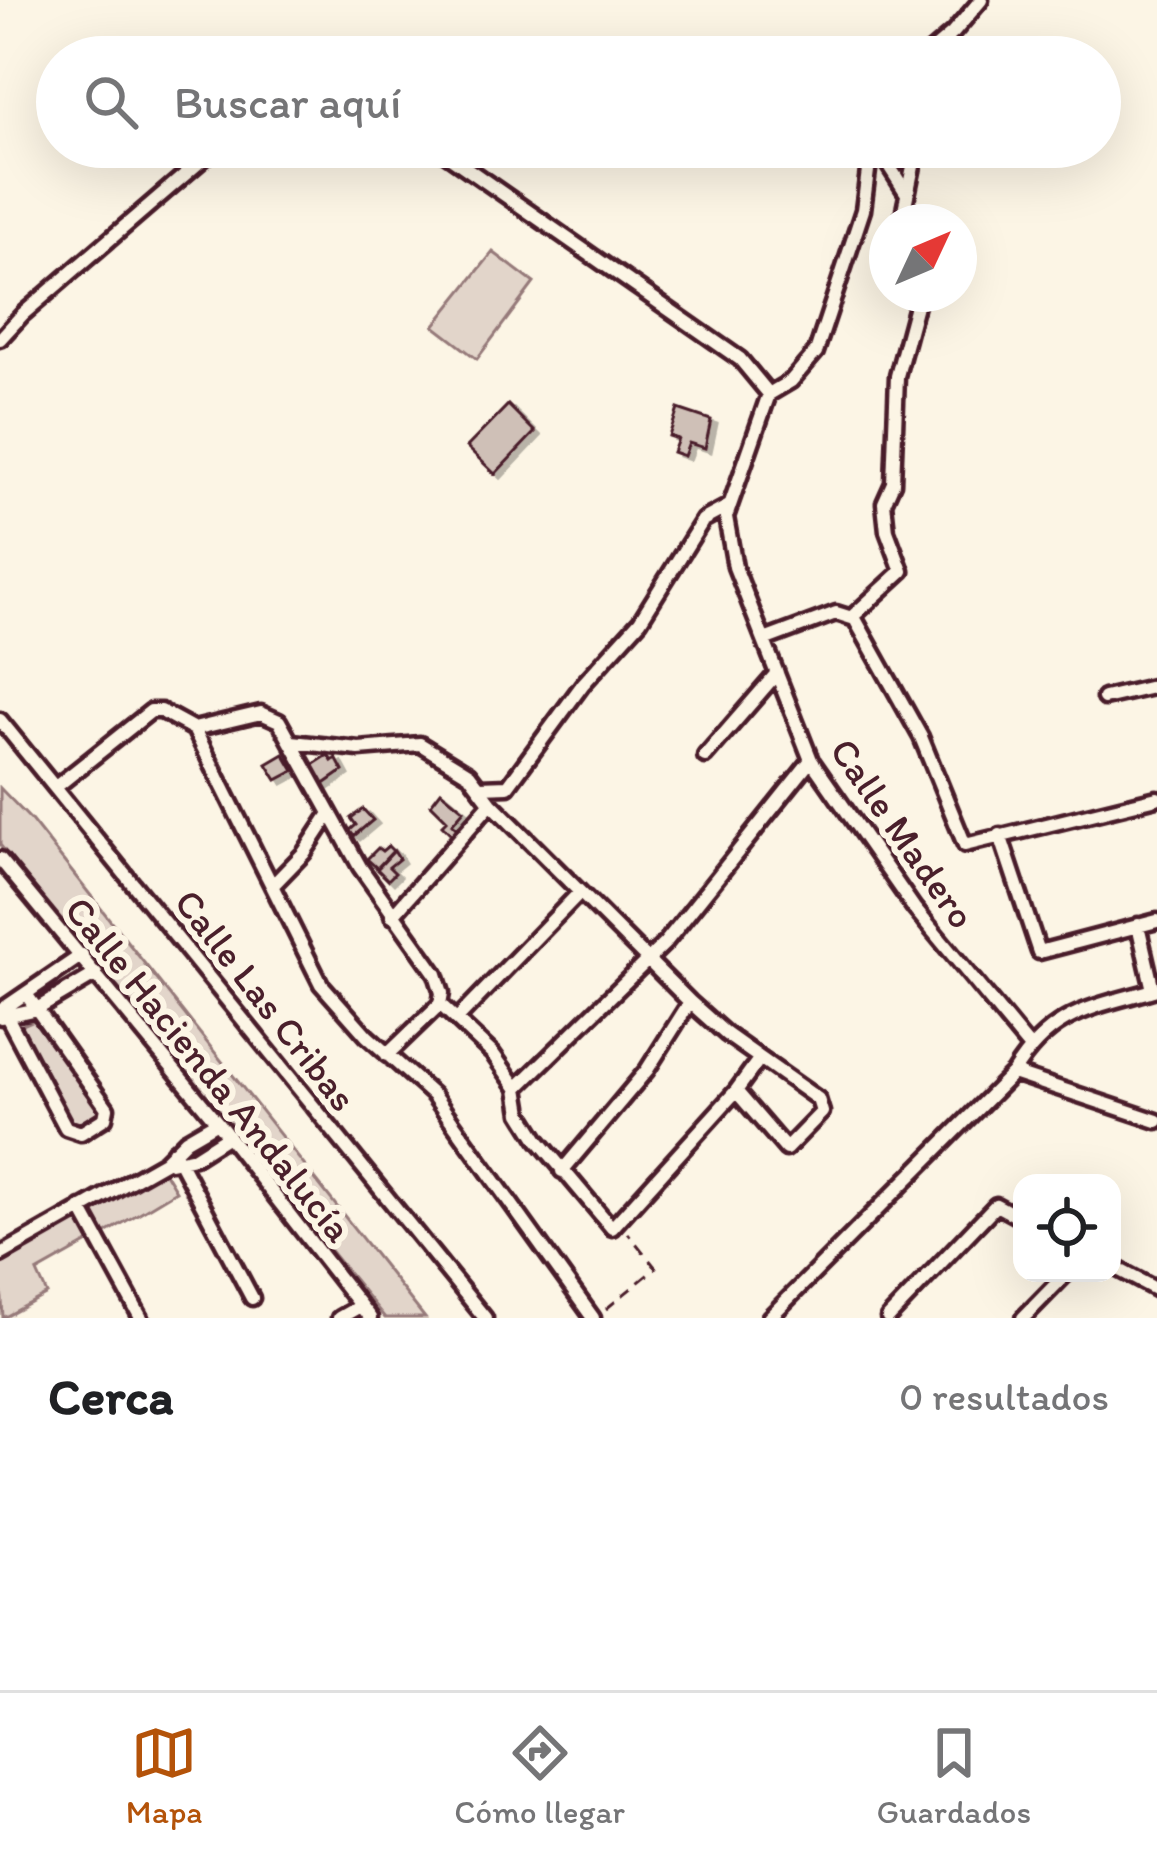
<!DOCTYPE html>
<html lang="es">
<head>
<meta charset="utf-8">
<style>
  body { margin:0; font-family:Itim,sans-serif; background:#f2f2f2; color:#202124 }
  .controls { position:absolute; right:36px; bottom:36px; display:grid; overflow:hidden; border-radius:24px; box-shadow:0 12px 48px #0002 }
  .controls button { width:108px; height:108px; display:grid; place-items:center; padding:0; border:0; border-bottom:3px solid #e0e0e0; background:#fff; color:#202124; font:60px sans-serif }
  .compass { position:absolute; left:869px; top:204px; width:108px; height:108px; border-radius:50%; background:#fff; box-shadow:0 12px 48px #0002; rotate:46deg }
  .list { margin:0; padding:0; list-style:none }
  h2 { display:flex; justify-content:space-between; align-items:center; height:156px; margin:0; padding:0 48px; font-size:51px }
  h2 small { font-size:39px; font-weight:400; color:#757577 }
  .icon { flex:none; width:66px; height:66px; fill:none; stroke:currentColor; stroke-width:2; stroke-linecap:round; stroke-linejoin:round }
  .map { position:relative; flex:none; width:1157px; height:1318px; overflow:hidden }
  .search { position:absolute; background:#fff; box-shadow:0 12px 48px #0002; left:36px; right:36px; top:36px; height:132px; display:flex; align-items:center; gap:30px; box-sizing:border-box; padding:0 42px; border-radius:66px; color:#757577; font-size:45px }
  .sheet { height:372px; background:#fff }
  nav { display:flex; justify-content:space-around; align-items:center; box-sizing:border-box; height:168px; border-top:3px solid #e0e0e0; background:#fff; font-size:33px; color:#757577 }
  nav a { display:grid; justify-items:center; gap:6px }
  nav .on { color:#b45309 }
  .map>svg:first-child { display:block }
  .park { fill:#e2d5ca; stroke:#967a7a; stroke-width:3 }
  .building { fill:#cfc0b7; stroke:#4a1f2b; stroke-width:3; filter:url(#shadow) }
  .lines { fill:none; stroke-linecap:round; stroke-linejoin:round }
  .street-casing { stroke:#4a1f2b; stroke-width:21 }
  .path { stroke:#4a1f2b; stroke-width:3; stroke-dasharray:12 9; stroke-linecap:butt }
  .street { stroke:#fcf5e5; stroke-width:12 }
  .labels { text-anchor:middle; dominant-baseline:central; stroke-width:12; stroke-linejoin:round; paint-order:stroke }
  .street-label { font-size:39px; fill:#4a1f2b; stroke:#fcf5e5 }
</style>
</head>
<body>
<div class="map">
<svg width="1157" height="1318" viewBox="0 0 1157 1318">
  <defs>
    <filter id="shadow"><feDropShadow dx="6" dy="4" stdDeviation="0" flood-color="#0004"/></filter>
  </defs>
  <rect width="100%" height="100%" fill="#fcf5e5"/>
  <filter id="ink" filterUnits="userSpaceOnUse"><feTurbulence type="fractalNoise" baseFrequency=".00833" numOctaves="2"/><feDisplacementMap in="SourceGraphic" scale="24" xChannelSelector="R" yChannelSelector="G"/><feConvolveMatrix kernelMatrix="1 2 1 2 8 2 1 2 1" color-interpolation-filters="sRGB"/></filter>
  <g filter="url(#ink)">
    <!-- park -->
    <path class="park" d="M493,252L534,283L477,359L434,326Z
      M0,788L31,820L425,1318H385L0,845Z
      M34,1020L101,1113L74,1127L20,1026Z
      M162,1168L176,1191L103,1235L89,1210Z
      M77,1218L90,1242L37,1272L47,1294L3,1318L0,1263Z"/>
    <!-- building -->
    <path class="building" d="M508,405L535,432L495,474L467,447Z
      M678,409L711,420L705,448L689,443L684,456L673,452L678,439L669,436Z
      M284,754L294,771L277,780L267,764Z
      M328,755L332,761L336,758L343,771L323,785L311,766Z
      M441,791L464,810L452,824L457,829L452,835L442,825L447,820L431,804Z
      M363,809L373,820L354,836L349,831L356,825L351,818Z
      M388,846L393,851L377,868L367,859L378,848L382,851Z
      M394,851L399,859L389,867L395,873L388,880L377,869Z"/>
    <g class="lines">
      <!-- street casing -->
      <g class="street-casing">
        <path id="street" d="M925,57L953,33L981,0
          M436,147L740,359L769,394L791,381L816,352L863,210L871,147
          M877,147L907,194
          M906,222L903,215L917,147
          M0,339L23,314L217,147
          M769,394L726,517L735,567L811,760L914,908L1029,1047
          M852,617L902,571L887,531L884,503L893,483L897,376L919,294
          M764,640L836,613L855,619L921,737L965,845L1157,798
          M1104,698L1157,686
          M0,720L485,1318
          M194,729L321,984L367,1036L433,1095L593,1318
          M292,742L359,749L420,744L469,774L491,803L690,1002L726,1034L818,1099L822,1112L786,1149L736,1091
          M705,756L777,673
          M57,786L151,711H161L194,729L261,713L279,721L360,867L436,974L442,993L440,1004L493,1054L517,1088L521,1113L538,1140L612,1228L736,1091L760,1058
          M480,787L508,786L583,684L640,621L703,520L729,506
          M1000,835L1039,952L1157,921
          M0,859L217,1122L370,1318
          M272,886L304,853L329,815
          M392,916L491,803
          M1138,925L1153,990
          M3,1009L66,1128L81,1133L105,1118L107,1108L26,994
          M0,1011L82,955
          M1,1017L37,1009L96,974
          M457,1019L580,892
          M387,1055L440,1004
          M1013,1073L1157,1121
          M517,1088L665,943L811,760
          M174,1151L252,1298
          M171,1162L195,1157L228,1136
          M562,1171L647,1070L690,1002
          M81,1208L141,1318
          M0,1255L164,1162L186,1140L217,1122
          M1112,1266L1157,1290
          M339,1318L360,1306
          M769,1318L1013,1073C1051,1011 1091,1008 1157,989
          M888,1318L996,1205L1022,1219
          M1023,1318L1067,1273"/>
      </g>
      <!-- path -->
      <path class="path" d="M606,1309L656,1268L628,1233"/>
      <!-- street -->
      <use href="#street" class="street"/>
    </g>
  </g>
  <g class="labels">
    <!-- street labels -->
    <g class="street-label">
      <text transform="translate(903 833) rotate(55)">Calle Madero</text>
      <text transform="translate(266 1000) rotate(52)">Calle Las Cribas</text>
      <text transform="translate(209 1069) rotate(51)">Calle Hacienda Andalucía</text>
    </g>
  </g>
</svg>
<div class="controls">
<button><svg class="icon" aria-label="locate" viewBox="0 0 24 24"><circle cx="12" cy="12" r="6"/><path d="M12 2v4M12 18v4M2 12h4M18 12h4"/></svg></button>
</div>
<svg class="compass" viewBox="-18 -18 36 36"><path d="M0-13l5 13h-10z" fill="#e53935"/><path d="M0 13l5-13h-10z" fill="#757577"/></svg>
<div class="search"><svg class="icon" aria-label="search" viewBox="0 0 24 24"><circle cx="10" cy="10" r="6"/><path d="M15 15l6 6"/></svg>Buscar aquí</div>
</div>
<section class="sheet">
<h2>Cerca<small>0 resultados</small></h2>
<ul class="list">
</ul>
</section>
<nav>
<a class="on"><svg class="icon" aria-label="map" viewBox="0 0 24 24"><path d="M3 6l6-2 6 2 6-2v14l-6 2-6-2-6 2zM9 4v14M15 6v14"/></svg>Mapa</a>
<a><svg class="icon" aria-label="directions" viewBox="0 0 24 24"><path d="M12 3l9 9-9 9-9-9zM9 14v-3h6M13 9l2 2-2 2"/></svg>Cómo llegar</a>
<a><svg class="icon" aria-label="saved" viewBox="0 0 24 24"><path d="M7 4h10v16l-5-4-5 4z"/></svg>Guardados</a>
</nav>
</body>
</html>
